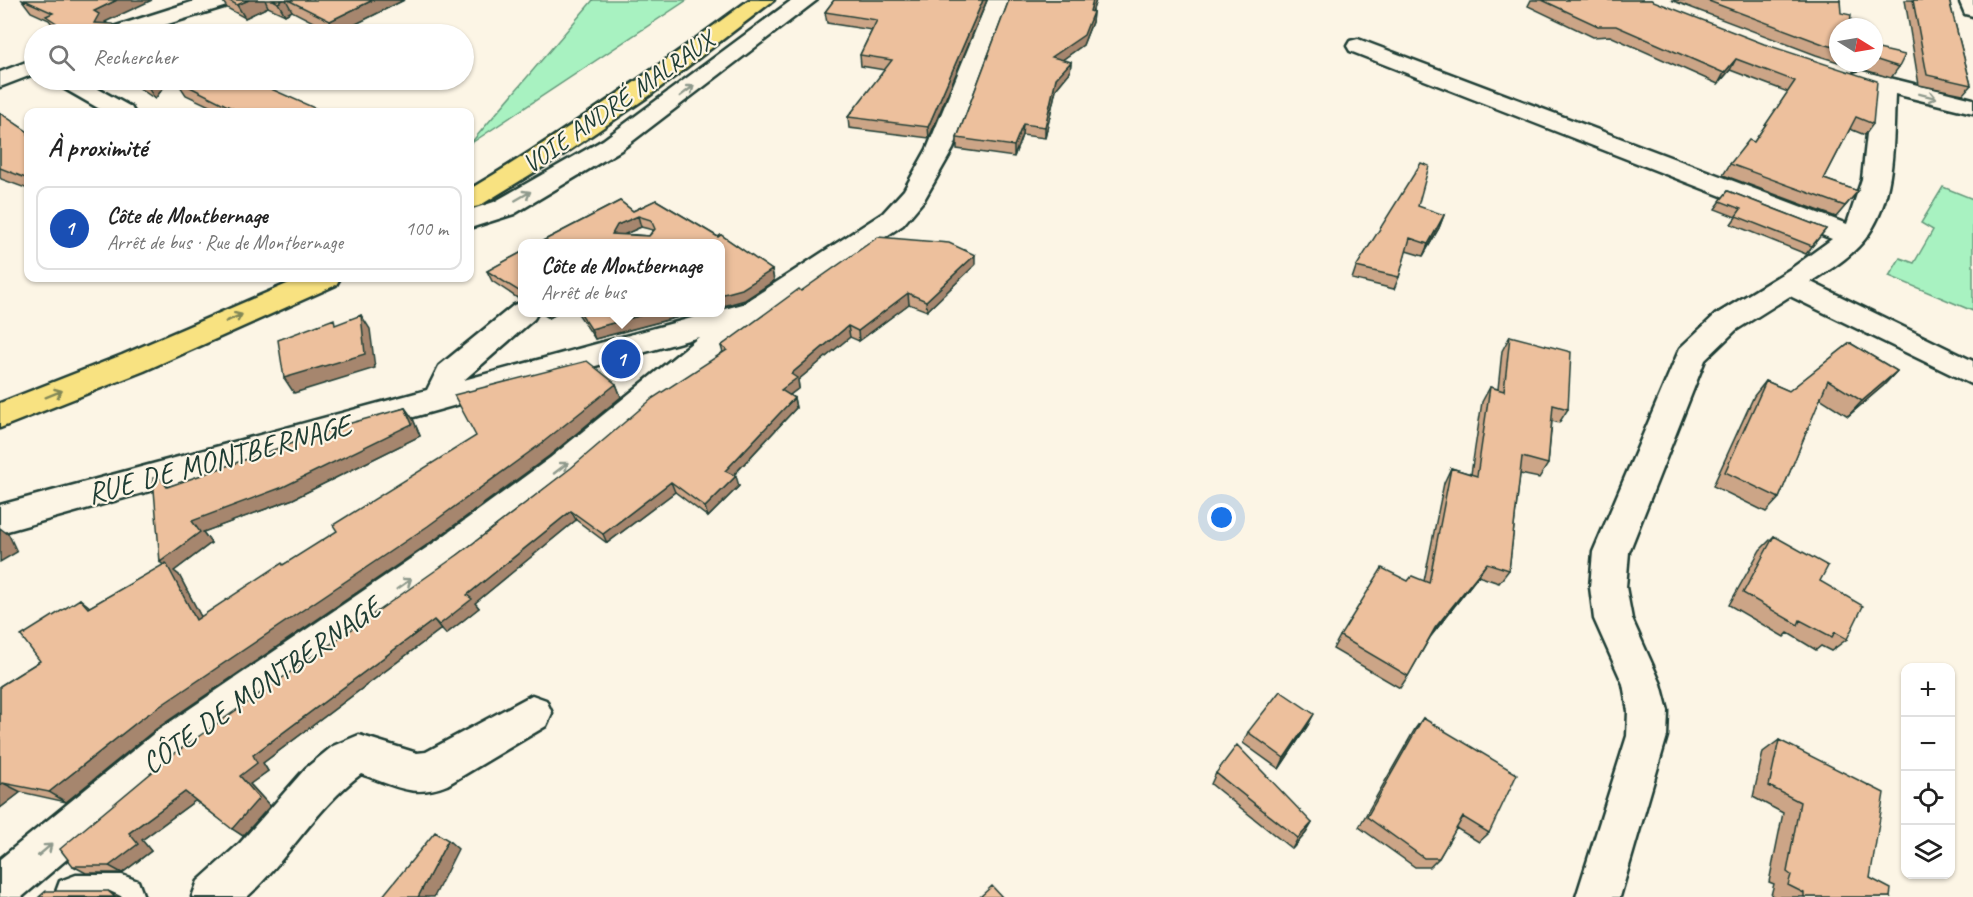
<!DOCTYPE html>
<html lang="fr">
<head>
<meta charset="utf-8">
<style>
  body { margin:0; font-family:Caveat,sans-serif; background:#f2f2f2; color:#222 }
  .controls { position:absolute; right:18px; bottom:18px; display:grid; overflow:hidden; border-radius:12px; box-shadow:0 2px 4px #0004 }
  .controls button { width:54px; height:54px; display:grid; place-items:center; padding:0; border:0; border-bottom:2px solid #e0e0e0; background:#fff; color:#222; font:30px sans-serif }
  .compass { position:absolute; left:1829px; top:18px; width:54px; height:54px; border-radius:50%; background:#fff; box-shadow:0 2px 4px #0004; rotate:101deg }
  .you { position:absolute; left:1222px; top:518px; width:21px; height:21px; margin:-15px; border:4px solid #fff; border-radius:50%; background:#1a73e8; box-shadow:0 0 0 9px #1a73e833 }
  .badge { display:grid; place-items:center; width:39px; height:39px; border-radius:50%; background:#b45309; color:#fff; font-size:20px; font-weight:700 }
  .pin { position:absolute; translate:-50% -50%; border:3px solid #fff; box-shadow:0 2px 6px #0006 }
  .popup { position:absolute; left:518px; top:239px; width:207px; height:78px; box-sizing:border-box; display:grid; place-content:center; border-radius:12px; background:#fff; filter:drop-shadow(0 2px 4px #0005); font-size:20px; white-space:nowrap; color:#767676 }
  .popup b { font-size:22px; color:#222 }
  .popup::after { content:''; position:absolute; left:50%; top:100%; margin-left:-12px; border:12px solid transparent; border-top-color:#fff }
  .list { margin:0; padding:0; list-style:none }
  h2 { display:flex; justify-content:space-between; align-items:center; height:78px; margin:0; padding:0 24px; font-size:26px }
  h2 small { font-size:20px; font-weight:400; color:#767676 }
  .list li { display:grid; grid-template-columns:39px 1fr auto; gap:18px; align-items:center; box-sizing:border-box; height:84px; margin:0 12px 12px; padding:0 12px; border:2px solid #e0e0e0; border-radius:12px }
  .list b { display:block; font-size:22px; white-space:nowrap }
  .list p { margin:0; font-size:20px; white-space:nowrap; color:#767676 }
  .list em { font-size:20px; font-style:normal; color:#767676 }
  .icon { flex:none; width:33px; height:33px; fill:none; stroke:currentColor; stroke-width:2; stroke-linecap:round; stroke-linejoin:round }
  .map { position:relative; flex:none; width:1973px; height:897px; overflow:hidden }
  .search { position:absolute; background:#fff; box-shadow:0 2px 4px #0004; left:24px; top:24px; width:450px; height:66px; display:flex; align-items:center; gap:15px; box-sizing:border-box; padding:0 21px; border-radius:33px; color:#767676; font-size:22px }
  .panel { position:absolute; background:#fff; box-shadow:0 2px 4px #0004; left:24px; top:108px; width:450px; height:174px; border-radius:12px }
  .map>svg:first-child { display:block }
  .green { fill:#a8f2c1; stroke:#64987a; stroke-width:1.5 }
  .lines { fill:none; stroke-linecap:round; stroke-linejoin:round }
  .minor-casing { stroke:#1f3d34; stroke-width:5 }
  .major-casing { stroke:#1f3d34; stroke-width:5 }
  .minor { fill:#fcf5e5; fill-rule:evenodd }
  .major { fill:#f8e281; fill-rule:evenodd }
  .wall { fill:#cca587; stroke:#1f3d34; stroke-width:1.5; fill-rule:evenodd }
  .shaded-wall { fill:#a6866e; stroke:#1f3d34; stroke-width:1.5 }
  .building { fill:#edc09d; stroke:#1f3d34; stroke-width:1.5; fill-rule:evenodd }
  .oneway { stroke:#8e998c }
  .oneway2 { stroke:#818757 }
  .labels { text-anchor:middle; dominant-baseline:central; stroke-width:4.5; stroke-linejoin:round; paint-order:stroke }
  .far-street-label { font-size:26px; fill:#1f3d34; stroke:#fcf5e5 }
  .street-label { font-size:30px; fill:#1f3d34; stroke:#fcf5e5 }
</style>
</head>
<body>
<div class="map">
<svg width="1973" height="897" viewBox="0 0 1973 897">
  <rect width="100%" height="100%" fill="#fcf5e5"/>
  <filter id="ink" filterUnits="userSpaceOnUse"><feTurbulence type="fractalNoise" baseFrequency=".0167" numOctaves="2"/><feDisplacementMap in="SourceGraphic" scale="12" xChannelSelector="R" yChannelSelector="G"/><feConvolveMatrix kernelMatrix="1 2 1 2 8 2 1 2 1" color-interpolation-filters="sRGB"/></filter>
  <g filter="url(#ink)">
    <!-- green -->
    <path class="green" d="M593,0H687L470,144Z
      M1943,187L1973,199V311L1889,276L1900,258L1914,263L1933,230L1921,223Z"/>
    <g class="lines">
      <!-- minor casing -->
      <g class="minor-casing">
        <path id="minor" d="M198,0H233L230,5L135,34H104L107,29Z
          M792,0H817L621,150L514,214L470,228V210L494,202L603,140Z
          M988,0H1010L953,149L924,200L903,225L763,319L755,322L751,329L681,384L574,476L464,562L185,759L22,897H0V859L157,731L438,540L550,458L699,337L0,533V505L427,390L439,366L514,305L522,302V312H538L534,319L464,380L743,304L883,213L904,190L927,149Z
          M1959,0H1973V16L1965,14Z
          M1358,39L1847,224L1862,179L1872,88L1854,83L1850,78L1854,73L1862,71L1973,99V113L1895,94C1893,139 1896,196 1868,235C1854,255 1831,269 1811,282L1973,361V385L1790,296L1736,330L1705,360L1629,552L1626,587L1632,619L1661,684L1668,711L1667,736L1620,897H1576L1627,736L1628,711L1623,684L1594,619L1590,587L1593,552L1680,348L1715,315L1792,268L1832,239L1350,51L1347,46L1350,41Z
          M34,59V74L0,87V72Z
          M54,80H82L131,107L134,112H105L58,85Z
          M532,695L546,700L552,713L546,726L447,785C413,799 393,785 361,774C316,808 288,859 247,897H192L198,881L240,843L306,768L333,746L359,735L417,753L426,752Z
          M76,875H122L138,881L144,897H54L60,881Z"/>
      </g>
      <!-- major casing -->
      <g class="major-casing">
        <path id="major" d="M749,0H774L649,96L567,152L479,206L470,208V189C567,131 658,67 749,0Z
          M301,278H340L336,285L144,371L0,428V403L122,355Z"/>
      </g>
      <!-- minor -->
      <use href="#minor" class="minor"/>
      <!-- major -->
      <use href="#major" class="major"/>
    </g>
    <!-- wall -->
    <path class="wall" d="M22,0L105,22L127,34H64L55,28L49,20L31,12Z
      M222,0H404L336,34L292,11L285,15L268,7L245,18L227,8Z
      M834,0H987L929,138L849,128L848,117L885,70L861,66L860,55L872,30L827,23L825,12Z
      M1009,0H1096L1092,12H1093L1092,22L1083,45L1062,60L1071,62L1070,72L1056,89L1045,138L1022,135L1014,157L957,149V138Z
      M1531,0H1651L1873,124L1865,135L1850,129L1824,179L1858,191L1836,217L1723,175L1730,164L1754,142L1788,92L1730,70L1718,84L1610,36L1593,37L1528,6Z
      M1671,0H1840L1838,27V62L1816,55Z
      M1905,0H1949L1971,85L1963,94L1919,85Z
      M1874,48L1899,67L1891,78L1842,63H1874Z
      M128,80H169L155,99Z
      M176,80L321,112H222L186,95Z
      M0,113L28,132V189L1,179L0,177Z
      M1728,191L1826,229L1806,254L1731,224L1736,217L1715,209Z
      M656,200L718,237L721,235L772,270L774,281L745,300L720,307V243H539L620,201L633,211ZM641,227L653,230L649,236L625,234Z
      M1444,215L1439,228L1423,256L1406,251L1399,277L1394,289L1352,279L1356,267Z
      M522,252V301L492,281L487,271Z
      M975,265L927,311L909,304L859,341L850,337L798,380L799,388L790,395L794,398L796,408L734,475L739,486L708,517L675,492L607,543L576,520L475,603L479,608L446,634L441,629L263,763L268,771L250,784L270,806L243,836L195,801L142,840L151,851L122,873H86L73,866L459,554L723,353L721,346L801,291Z
      M540,312H560L549,318Z
      M577,312H697L595,339Z
      M1510,336L1568,409L1559,423L1552,421L1548,464L1539,478L1520,474L1509,570L1499,583L1478,576L1431,636L1408,676L1400,688L1333,649L1340,636L1408,581H1424L1444,483L1451,468L1471,474L1482,402L1490,387L1498,389L1502,351Z
      M1850,343L1897,371L1883,386L1848,416L1820,398L1779,498L1766,512L1713,486L1754,396L1766,381L1789,391Z
      M616,384L621,397L549,456L437,538L156,729L66,802L21,792L0,808V686L40,661L80,599L90,607L164,565L160,562L159,476L169,487L405,408L413,419L420,436L293,499L203,532L211,543L174,571L179,575L201,617L283,565Z
      M1774,536L1820,581L1847,639L1831,651L1821,646L1816,650L1788,633L1784,637L1729,605L1760,550Z
      M1423,718L1489,833L1479,842L1456,828L1439,858L1430,867H1415L1359,827L1415,729Z
      M1308,725L1279,769L1243,743L1248,732Z
      M1779,740L1870,878L1890,897H1775L1771,895L1774,884L1769,882L1783,813L1753,797L1763,752Z
      M1216,773L1312,823L1306,833L1292,849L1211,784Z"/>
    <!-- shaded-wall -->
    <path class="shaded-wall" d="M117,0H152L105,22L107,27L94,23V11Z
      M249,0H265L268,7L245,18L237,5Z
      M283,0H286L292,11L285,15L278,3Z
      M373,0H404L336,34L330,21Z
      M983,0H987L929,138L928,127Z
      M1093,0H1096L1089,22L1090,11Z
      M1093,12L1092,22L1083,45L1051,68L1052,57Z
      M1736,59L1730,70L1718,84L1724,73Z
      M1071,62L1070,72L1056,89L1045,138V127L1056,78Z
      M151,80H169L155,99L147,86Z
      M1023,124L1022,135L1014,157V146Z
      M1444,215L1439,228L1423,256L1428,244Z
      M638,216L641,227L621,236L612,234L617,225Z
      M975,255V265L927,311L926,301Z
      M772,270L774,281L745,300L720,307V295Z
      M908,293L909,304L859,341L858,331Z
      M547,312H560L549,318Z
      M653,312H697L595,339L591,329Z
      M361,315L370,329L375,368L294,393L284,378Z
      M848,326L850,337L798,380L799,388L783,400L781,390L791,374Z
      M1897,371L1883,386L1848,416L1862,401Z
      M616,384L621,397L549,456L437,538L156,729L66,802L49,792L141,719Z
      M794,398L796,408L728,481L725,471Z
      M405,408L413,419L420,436L293,499L203,532L211,543L174,571L179,575L209,632L196,620L169,570L160,562L192,521Z
      M736,476L739,486L708,517L705,507Z
      M671,482L675,492L607,543L603,534Z
      M571,511L576,520L475,603L479,608L446,634L439,625L467,595Z
      M0,528L9,535L17,552L0,562Z
      M1487,563L1478,576L1427,641L1435,628Z
      M434,620L441,629L263,763L268,771L250,784L270,806L243,836L232,829L240,776L253,755Z
      M1314,714L1308,725L1279,769L1284,758Z
      M3,783L21,792L0,808V785Z
      M185,792L196,800L142,840L151,851L122,873L109,866L129,833Z
      M1312,823L1306,833L1292,849L1298,838Z
      M448,840L458,849L434,897H418Z
      M108,891L121,897H115Z"/>
    <!-- building -->
    <path class="building" d="M24,0H117L94,11L99,14L94,23L112,24L127,34H73L46,16L53,13Z
      M228,0H249L237,5Z
      M273,0H283L278,3Z
      M288,0H373L330,21Z
      M834,0H983L928,127L848,117L892,60L860,55L877,20L825,12Z
      M1009,0H1093L1090,11L1093,12L1084,35L1052,57L1071,62L1056,78L1045,127L1023,124L1014,146L957,138Z
      M1542,0H1651L1764,44L1877,81L1873,124L1856,117L1824,179L1858,191L1845,206L1730,164L1749,140L1754,142L1795,81L1736,59L1724,73L1616,26H1598Z
      M1706,0H1840L1841,13L1851,15L1850,27H1838V48L1823,44Z
      M1913,0H1949L1971,85L1927,75Z
      M1874,48L1905,55L1899,67L1874,59Z
      M137,80H151L147,86Z
      M176,80H251L319,110L315,112H230L236,110Z
      M0,113L28,132V179L0,168Z
      M1421,163L1429,166L1418,206L1444,215L1428,244L1410,238L1399,277L1356,267Z
      M1728,191L1826,229L1812,246L1736,216L1741,209L1720,201Z
      M656,200L718,237L721,235L772,270L742,289L720,295V243H539L620,201L633,211ZM638,216L651,220L655,229L649,236L612,234L617,225Z
      M878,237L949,243L975,255L926,301L908,293L858,331L848,326L791,374L797,378L781,390L794,398L725,471L736,476L705,507L671,482L603,534L571,511L467,595L472,599L439,625L434,620L253,755L257,763L240,776L259,798L232,829L185,792L129,833L138,844L109,866H73L60,849L175,753L459,554L571,468L653,398L727,350L721,346L799,289L801,291Z
      M522,252V293L487,271Z
      M580,312H653L591,329Z
      M361,315L365,354L284,378L278,340L334,319L335,325Z
      M1510,336L1571,352L1568,409L1553,405L1548,464L1522,457L1509,570L1487,563L1435,628L1408,676L1340,636L1382,568L1408,581L1412,576L1429,583L1451,468L1477,476L1490,387L1504,391Z
      M1850,343L1897,371L1862,401L1828,380L1779,498L1725,472L1766,381L1789,391Z
      M587,361L616,384L542,443L428,526L141,719L49,792L3,783L0,785V686L40,661L21,636L80,599L88,608L166,563L196,620L282,563L283,565L337,531L333,525L476,436L454,395Z
      M405,408L412,424L283,487L192,521L200,532L160,562L153,478L159,476L167,487L344,425Z
      M1774,536L1828,566L1820,581L1863,606L1847,639L1835,632L1832,637L1800,620L1798,625L1743,593Z
      M1280,691L1314,714L1284,758L1248,732Z
      M1423,718L1517,774L1489,833L1463,817L1439,858H1424L1367,817Z
      M1779,740L1884,793L1870,878L1891,889L1890,897H1804V893L1788,885L1791,875L1787,872L1800,802L1769,786Z
      M1237,745L1312,823L1298,838L1216,773Z
      M435,832L448,840L418,897H382Z
      M992,886L1002,897H980Z
      M46,891H108L115,897H39Z"/>
    <!-- one-way arrows -->
    <defs><path id="oneway-shaft" d="M-6 0H5M1.5-3L5.5 0L1.5 3" fill="none" stroke-width="1.6" stroke-linecap="round" stroke-linejoin="round" transform="scale(1.5)"/></defs>
    <g class="oneway">
      <use href="#oneway-shaft" transform="translate(687 91) rotate(-37)"/>
      <use href="#oneway-shaft" transform="translate(1928 96) rotate(14)"/>
      <use href="#oneway-shaft" transform="translate(523 196) rotate(-30)"/>
      <use href="#oneway-shaft" transform="translate(561 468) rotate(-38)"/>
      <use href="#oneway-shaft" transform="translate(404 584) rotate(-35)"/>
      <use href="#oneway-shaft" transform="translate(45 850) rotate(-40)"/>
    </g>
    <g class="oneway2">
      <use href="#oneway-shaft" transform="translate(234 318) rotate(-24)"/>
      <use href="#oneway-shaft" transform="translate(54 394) rotate(-22)"/>
    </g>
  </g>
  <g class="labels">
    <!-- far-street labels -->
    <g class="far-street-label">
      <text transform="translate(618 102) rotate(-35)">VOIE ANDRÉ MALRAUX</text>
    </g>
    <!-- street labels -->
    <g class="street-label">
      <text transform="translate(219 459) rotate(-15)">RUE DE MONTBERNAGE</text>
      <text transform="translate(261 685) rotate(-35)">CÔTE DE MONTBERNAGE</text>
    </g>
  </g>
</svg>
<div class="controls">
<button>+</button>
<button>−</button>
<button><svg class="icon" aria-label="locate" viewBox="0 0 24 24"><circle cx="12" cy="12" r="6"/><path d="M12 2v4M12 18v4M2 12h4M18 12h4"/></svg></button>
<button><svg class="icon" aria-label="layers" viewBox="0 0 24 24"><path d="M12 4l9 5-9 5-9-5zM3 14l9 5 9-5"/></svg></button>
</div>
<svg class="compass" viewBox="-18 -18 36 36"><path d="M0-13l5 13h-10z" fill="#e53935"/><path d="M0 13l5-13h-10z" fill="#767676"/></svg>
<div class="you"></div>
<div class="pin badge" style="left:621px;top:359px;background:#1a4fb4">1</div>
<div class="popup"><b>Côte de Montbernage</b>Arrêt de bus</div>
<div class="search"><svg class="icon" aria-label="search" viewBox="0 0 24 24"><circle cx="10" cy="10" r="6"/><path d="M15 15l6 6"/></svg>Rechercher</div>
<section class="panel">
<h2>À proximité<small></small></h2>
<ul class="list">
<li><span class="badge" style="background:#1a4fb4">1</span><div><b>Côte de Montbernage</b><p>Arrêt de bus · Rue de Montbernage</p></div><em>100 m</em></li>
</ul>
</section>
</div>
</body>
</html>
